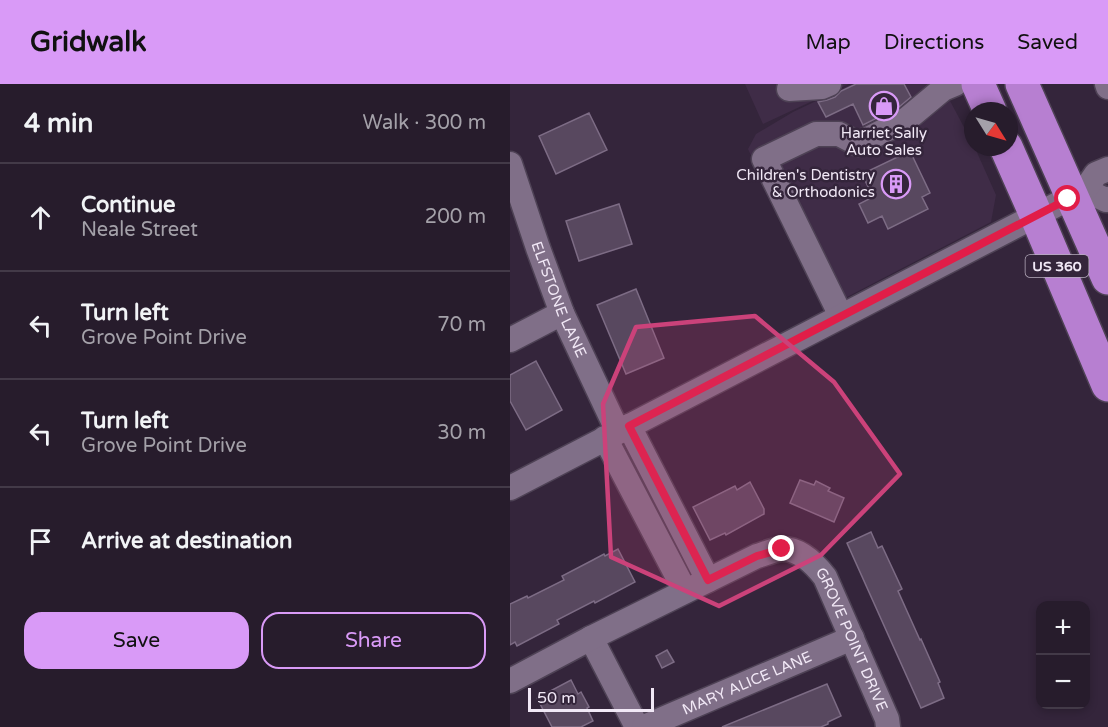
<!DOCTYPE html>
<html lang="en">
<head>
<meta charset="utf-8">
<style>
  body { margin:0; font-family:"Varela Round",sans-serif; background:#2f2534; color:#f1f3f6 }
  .controls { position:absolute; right:18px; bottom:18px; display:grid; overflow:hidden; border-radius:12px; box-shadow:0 3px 9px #0003 }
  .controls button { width:54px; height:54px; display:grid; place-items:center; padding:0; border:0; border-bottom:2px solid #433a48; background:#271c2c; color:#f1f3f6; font:30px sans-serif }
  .compass { position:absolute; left:454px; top:18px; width:54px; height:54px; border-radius:50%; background:#271c2c; box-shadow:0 3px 9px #0003; rotate:127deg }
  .scale { position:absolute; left:18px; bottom:15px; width:126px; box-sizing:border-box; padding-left:6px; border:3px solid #f1e8f6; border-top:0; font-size:16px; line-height:21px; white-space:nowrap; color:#f1e8f6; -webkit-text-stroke:4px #34253b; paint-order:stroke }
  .stop { position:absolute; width:18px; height:18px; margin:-14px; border:4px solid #e11d48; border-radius:50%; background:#fff }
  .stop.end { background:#e11d48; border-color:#fff; box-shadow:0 2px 6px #0008 }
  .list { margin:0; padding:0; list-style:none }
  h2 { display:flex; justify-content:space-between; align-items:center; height:78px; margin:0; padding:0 24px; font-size:26px }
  h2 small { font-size:20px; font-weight:400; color:#a4a1a9 }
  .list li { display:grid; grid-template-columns:39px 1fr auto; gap:18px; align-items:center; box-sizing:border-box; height:108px; padding:0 24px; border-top:2px solid #433a48 }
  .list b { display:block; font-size:22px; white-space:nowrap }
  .list p { margin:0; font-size:20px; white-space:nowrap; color:#a4a1a9 }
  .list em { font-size:20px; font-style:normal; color:#a4a1a9 }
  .actions { display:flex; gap:12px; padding:18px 24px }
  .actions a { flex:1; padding:14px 0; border:2px solid #d99af7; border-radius:18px; text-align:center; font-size:21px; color:#d99af7 }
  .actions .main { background:#d99af7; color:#111 }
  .icon { flex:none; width:33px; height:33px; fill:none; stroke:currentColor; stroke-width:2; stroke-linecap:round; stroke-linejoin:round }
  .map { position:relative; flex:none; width:598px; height:643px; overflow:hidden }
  header { display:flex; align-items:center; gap:36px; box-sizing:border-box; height:84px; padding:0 30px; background:#d99af7; color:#111 }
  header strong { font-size:28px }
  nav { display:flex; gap:33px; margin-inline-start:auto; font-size:21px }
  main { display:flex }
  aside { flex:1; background:#271c2c }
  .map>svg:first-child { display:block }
  .built { fill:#3f2c47 }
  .building { fill:#58485f; stroke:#7d6c85; stroke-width:1.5 }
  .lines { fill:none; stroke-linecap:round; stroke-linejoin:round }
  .minor-casing { stroke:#4e4255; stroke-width:27 }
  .highway-casing { stroke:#4e4255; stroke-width:36 }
  .minor { stroke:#806f88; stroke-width:24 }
  .highway { stroke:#b77fd1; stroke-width:33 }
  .route { stroke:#e11d48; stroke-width:8 }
  .marked { fill:#cb427a; fill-opacity:0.2; stroke:#cb427a; stroke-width:4.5; stroke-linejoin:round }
  .labels { text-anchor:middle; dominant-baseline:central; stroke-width:5; stroke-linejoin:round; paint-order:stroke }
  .shield { fill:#34253b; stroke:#b8aebe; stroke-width:1.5 }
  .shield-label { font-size:14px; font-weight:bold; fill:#f1e8f6 }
  .poi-label { font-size:15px; fill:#f1e8f6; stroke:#34253b }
  .street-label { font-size:15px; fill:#f1e8f6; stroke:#34253b }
</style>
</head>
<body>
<header>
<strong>Gridwalk</strong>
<nav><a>Map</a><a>Directions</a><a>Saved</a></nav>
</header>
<main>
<aside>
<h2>4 min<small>Walk · 300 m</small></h2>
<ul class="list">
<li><svg class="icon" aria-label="ahead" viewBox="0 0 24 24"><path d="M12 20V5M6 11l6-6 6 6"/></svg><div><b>Continue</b><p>Neale Street</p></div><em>200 m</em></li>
<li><svg class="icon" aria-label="left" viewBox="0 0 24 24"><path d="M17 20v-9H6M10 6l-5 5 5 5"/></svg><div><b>Turn left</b><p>Grove Point Drive</p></div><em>70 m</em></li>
<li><svg class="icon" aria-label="left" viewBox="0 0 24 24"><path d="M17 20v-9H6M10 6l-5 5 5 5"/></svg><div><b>Turn left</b><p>Grove Point Drive</p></div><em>30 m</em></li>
<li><svg class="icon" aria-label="arrive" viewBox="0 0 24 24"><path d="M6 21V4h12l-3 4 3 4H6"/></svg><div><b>Arrive at destination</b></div></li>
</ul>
<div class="actions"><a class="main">Save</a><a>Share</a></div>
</aside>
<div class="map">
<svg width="598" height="643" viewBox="0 0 598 643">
  <rect width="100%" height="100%" fill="#34253b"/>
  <!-- built -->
  <path class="built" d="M235,0H339L253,40Z
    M342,0H431L463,60V63L465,64L486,111L481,138L314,225L238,65L246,50L283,28Z"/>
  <!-- building -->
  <path class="building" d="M346,0H394L401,13L389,23L353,41L343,20L316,33L308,18L317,16L325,13L331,7Z
    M79,29L97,66L46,90L29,52Z
    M400,67L420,109L412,113L418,125L378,145L372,132L358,139L349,120L363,113L352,90Z
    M109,120L122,160L69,177L56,137Z
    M126,205L154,274L116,290L87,221Z
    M26,277L52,326L16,346L0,317V291Z
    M290,396L304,401L306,397L320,404L318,407L334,414L324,438L280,419Z
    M240,398L254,425V430L216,451L215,449L200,456L183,423L225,402L227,406Z
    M361,448L368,464L372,462L392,505L388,507L410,556L411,555L430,598L428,599L434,614L411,624L337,459Z
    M108,465L125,498L85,519L84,517L47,536L49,540L7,562L5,558L0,561V520L17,512L18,514L54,496L52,492L81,477L94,470L95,472Z
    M157,566L164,578L152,584L146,572Z
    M61,596L68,610L71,608L79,623L77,624L83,637L71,643H42L27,614Z
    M317,600L331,632L318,638V640L311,643H212Z"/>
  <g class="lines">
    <!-- minor casing -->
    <g class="minor-casing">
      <g id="minor">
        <path d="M597,0L598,3"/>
        <path d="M279,5L312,3L319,0"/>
        <path id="s1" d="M0,80L28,164L52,229L108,348"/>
        <path d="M575,106L596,116L598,115"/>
        <path d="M331,232L254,75L306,50H329L348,60L397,35L433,5L445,0"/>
        <path d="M0,256L52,229"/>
        <path d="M119,342L198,496"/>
        <path d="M95,354L175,507"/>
        <path d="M0,404L575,106L586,90L598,85"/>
        <path d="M81,554L127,643"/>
        <path id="s2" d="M0,597L81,554L247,472C254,470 263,466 271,465C290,464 305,480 315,493L377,635L378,643"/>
        <path id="s3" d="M134,643L342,554"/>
      </g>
    </g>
    <!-- highway casing -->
    <g class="highway-casing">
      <path id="highway" d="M468,0L480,27
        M512,0L598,194
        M496,63L526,131L598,301"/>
    </g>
    <!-- minor -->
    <use href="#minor" class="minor"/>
    <!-- highway -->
    <use href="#highway" class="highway"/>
  </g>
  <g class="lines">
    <!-- route -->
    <path class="route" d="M272,465L247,472L198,496L119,342L558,115"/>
  </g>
  <!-- marked area -->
  <path class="marked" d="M245,232L324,298L390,390L311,471L209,522L101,473L93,320L126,243Z"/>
  <!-- icons -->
  <defs>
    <g id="shop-ring" transform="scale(1.5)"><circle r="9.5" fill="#34253b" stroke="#d99af7" stroke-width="1.5"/><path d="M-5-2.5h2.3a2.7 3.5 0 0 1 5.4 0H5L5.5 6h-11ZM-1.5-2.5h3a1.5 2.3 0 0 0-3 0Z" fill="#d99af7"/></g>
    <g id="building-ring" transform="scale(1.5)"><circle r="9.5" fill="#34253b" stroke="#d99af7" stroke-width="1.5"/><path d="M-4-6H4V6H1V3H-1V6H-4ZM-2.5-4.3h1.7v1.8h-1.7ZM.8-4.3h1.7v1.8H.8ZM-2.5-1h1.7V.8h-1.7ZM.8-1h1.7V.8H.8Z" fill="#d99af7"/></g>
  </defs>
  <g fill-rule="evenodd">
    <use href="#shop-ring" x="374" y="22"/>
    <use href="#building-ring" x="386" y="100"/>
  </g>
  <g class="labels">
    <!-- shield labels -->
    <rect class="shield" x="515.5" y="171" width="63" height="22" rx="4.5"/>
    <g class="shield-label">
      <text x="547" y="182">US 360</text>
    </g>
    <!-- poi labels -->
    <g class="poi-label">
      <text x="374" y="49">Harriet Sally<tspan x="374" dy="17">Auto Sales</tspan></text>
      <text x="365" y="91" text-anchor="end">Children's Dentistry<tspan x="365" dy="17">&amp; Orthodonics</tspan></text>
    </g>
    <!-- street labels -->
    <g class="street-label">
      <text stroke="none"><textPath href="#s1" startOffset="144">ELFSTONE LANE</textPath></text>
      <text stroke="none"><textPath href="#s2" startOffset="424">GROVE POINT DRIVE</textPath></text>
      <text stroke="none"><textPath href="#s3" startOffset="112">MARY ALICE LANE</textPath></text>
    </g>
  </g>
</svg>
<div class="controls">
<button>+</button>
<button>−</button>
</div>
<svg class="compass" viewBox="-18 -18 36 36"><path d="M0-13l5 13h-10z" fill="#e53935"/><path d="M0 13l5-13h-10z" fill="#a4a1a9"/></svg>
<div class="scale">50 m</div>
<div class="stop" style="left:558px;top:115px"></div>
<div class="stop end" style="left:272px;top:465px"></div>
</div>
</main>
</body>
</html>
